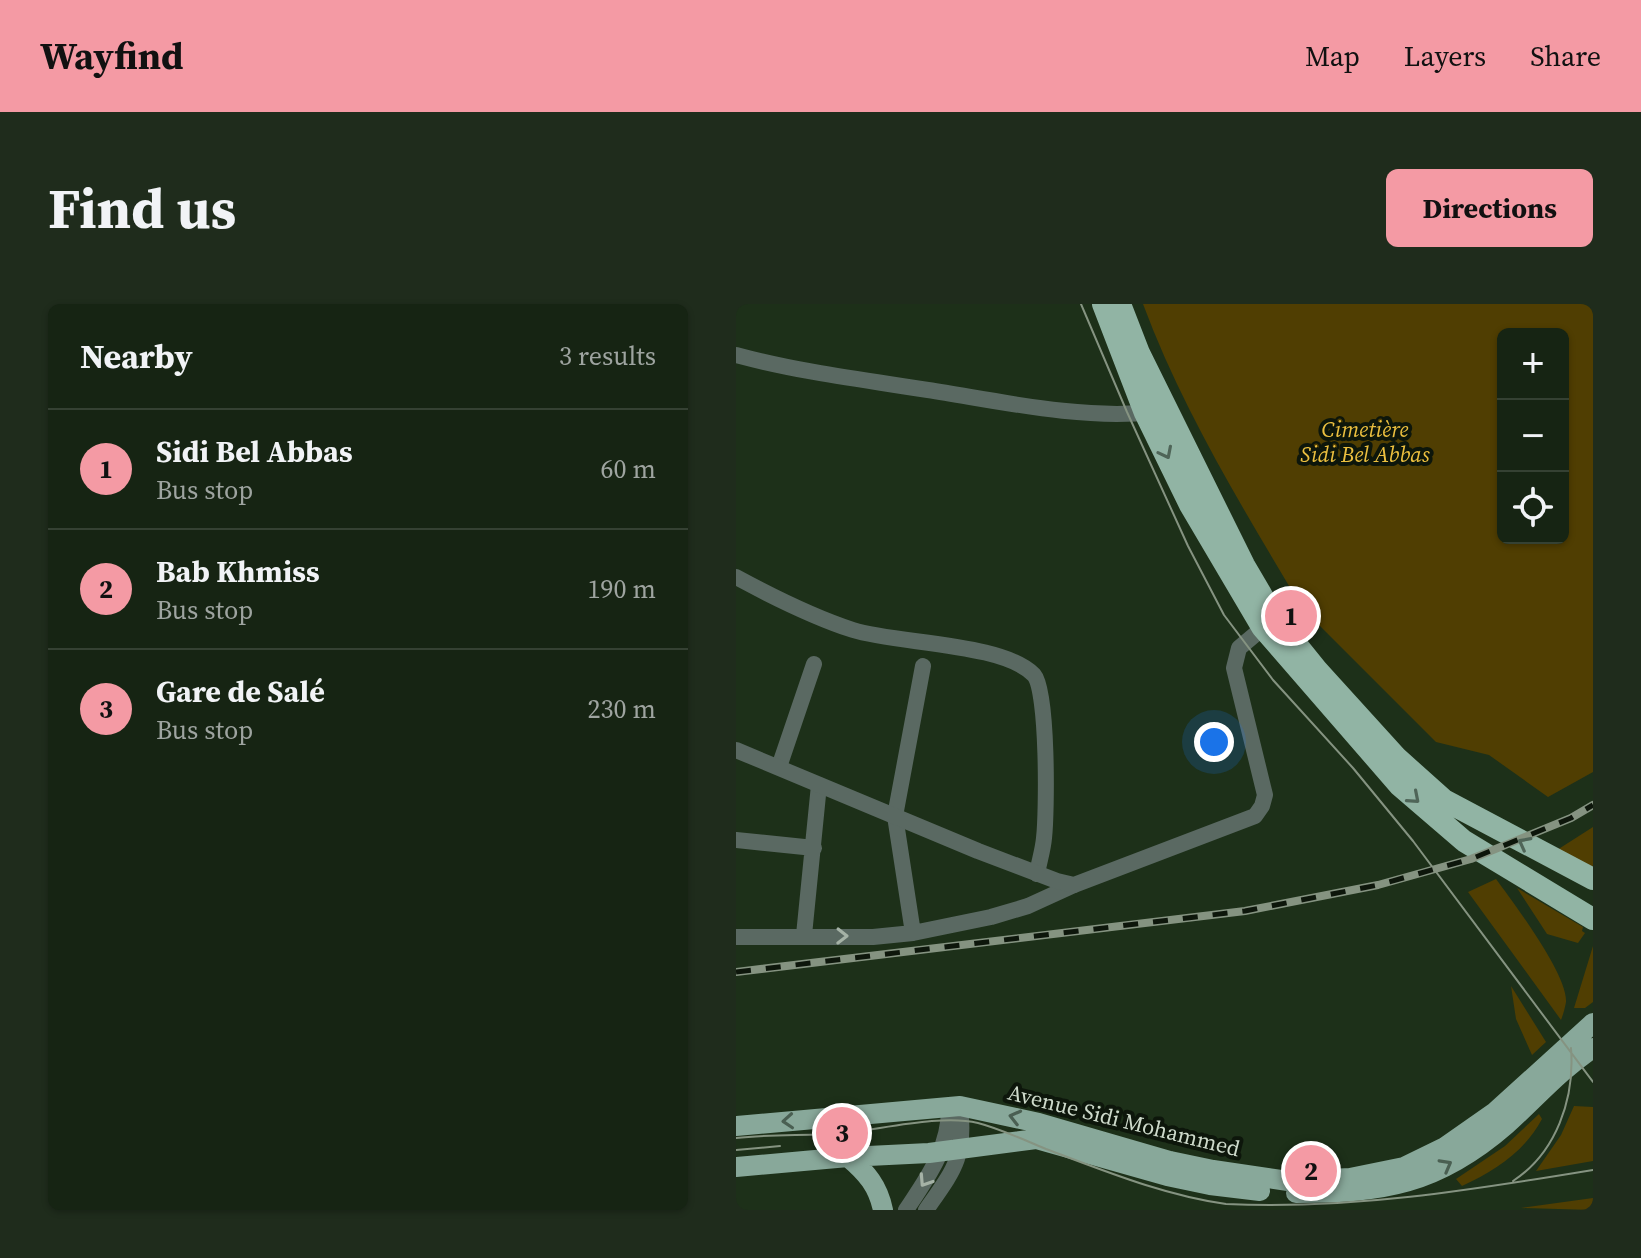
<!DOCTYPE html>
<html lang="en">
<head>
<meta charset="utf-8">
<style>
  body { margin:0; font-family:"Source Serif 4",serif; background:#1f2c1c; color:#f1f3f6 }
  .controls { position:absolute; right:24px; top:24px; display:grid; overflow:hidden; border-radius:12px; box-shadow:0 2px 6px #0004 }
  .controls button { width:72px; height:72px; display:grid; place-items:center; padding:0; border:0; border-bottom:2px solid #354133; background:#162413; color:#f1f3f6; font:40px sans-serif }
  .you { position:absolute; left:478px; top:438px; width:28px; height:28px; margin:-20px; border:6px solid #fff; border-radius:50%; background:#1a73e8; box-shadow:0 0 0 12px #1a73e833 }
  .badge { display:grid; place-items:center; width:52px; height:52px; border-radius:50%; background:#f49aa4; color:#111; font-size:26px; font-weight:700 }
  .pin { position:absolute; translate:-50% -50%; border:4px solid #fff; box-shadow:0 2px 8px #0006 }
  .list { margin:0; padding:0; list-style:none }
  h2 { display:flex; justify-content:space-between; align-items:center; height:104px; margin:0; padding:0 32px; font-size:34px }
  h2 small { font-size:26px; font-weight:400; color:#9ea4a0 }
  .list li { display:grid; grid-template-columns:52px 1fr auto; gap:24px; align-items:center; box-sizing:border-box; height:120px; padding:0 32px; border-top:2px solid #354133 }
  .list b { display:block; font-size:30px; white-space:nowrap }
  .list p { margin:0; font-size:26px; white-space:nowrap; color:#9ea4a0 }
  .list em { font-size:26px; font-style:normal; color:#9ea4a0 }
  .icon { flex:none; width:44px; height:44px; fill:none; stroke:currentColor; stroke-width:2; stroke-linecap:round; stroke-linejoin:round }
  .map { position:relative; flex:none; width:857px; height:906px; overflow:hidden; border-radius:12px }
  header { display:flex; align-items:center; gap:48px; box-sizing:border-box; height:112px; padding:0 40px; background:#f49aa4; color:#111 }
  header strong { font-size:38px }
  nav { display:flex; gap:44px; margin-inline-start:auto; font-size:28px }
  .intro { display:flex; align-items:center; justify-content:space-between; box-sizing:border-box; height:192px; padding:0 48px }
  h1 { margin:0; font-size:56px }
  .button { padding:20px 36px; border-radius:12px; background:#f49aa4; color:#111; font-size:28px; font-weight:700 }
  main { display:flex; gap:48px; padding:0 48px }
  aside { flex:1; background:#162413; border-radius:12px; box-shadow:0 2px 6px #0004 }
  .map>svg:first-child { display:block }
  .green { fill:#503e02; fill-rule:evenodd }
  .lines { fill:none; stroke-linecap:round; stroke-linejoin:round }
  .minor { stroke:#5a6962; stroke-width:16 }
  .tertiary { stroke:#5a6962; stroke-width:16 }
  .primary { stroke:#88a89a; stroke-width:20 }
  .trunk { stroke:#91b4a4; stroke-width:22 }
  .tram { stroke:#859381; stroke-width:2 }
  .rail-casing { stroke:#859381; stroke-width:8 }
  .rail { stroke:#0d160b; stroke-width:5; stroke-dasharray:15; stroke-linecap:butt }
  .oneway { stroke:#4f6558 }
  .oneway2 { stroke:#a5b2a6 }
  .oneway3 { stroke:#4a5f52 }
  .labels { text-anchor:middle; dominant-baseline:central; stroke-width:8; stroke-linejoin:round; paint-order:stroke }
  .park-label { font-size:22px; font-style:italic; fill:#ebbf3f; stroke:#0d160b }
  .street-label { font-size:22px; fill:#cedacb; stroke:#0d160b }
</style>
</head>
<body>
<header>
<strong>Wayfind</strong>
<nav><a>Map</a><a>Layers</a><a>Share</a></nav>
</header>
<div class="intro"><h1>Find us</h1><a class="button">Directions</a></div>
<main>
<aside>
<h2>Nearby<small>3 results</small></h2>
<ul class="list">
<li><span class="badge">1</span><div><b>Sidi Bel Abbas</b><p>Bus stop</p></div><em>60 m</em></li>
<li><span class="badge">2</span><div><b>Bab Khmiss</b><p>Bus stop</p></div><em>190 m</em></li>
<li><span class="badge">3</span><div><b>Gare de Salé</b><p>Bus stop</p></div><em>230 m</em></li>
</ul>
</aside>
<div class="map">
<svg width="857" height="906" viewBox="0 0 857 906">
  <rect width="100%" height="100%" fill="#1d3019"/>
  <!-- green -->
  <path class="green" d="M407,0H857V468L812,493L753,451L700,438L578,316L562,297C505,201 446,105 407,0ZM767,30H827V234H767Z
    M857,523V562L849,561L821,546Z
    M760,575C777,598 832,671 830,698C829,704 827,711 825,716L732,588Z
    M781,584L847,623L846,627L849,629L842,639L811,630Z
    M857,642V698L849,704H838Z
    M775,682L810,738L796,751L780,715Z
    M838,802L857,803V857L800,867L825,831Z
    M803,810L806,815C788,848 760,866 726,882L720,875L769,842Z
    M857,894V906L785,904Z"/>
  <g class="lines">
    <!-- minor -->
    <path class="minor" d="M0,51C63,68 128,76 192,86C263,97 346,116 417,108
      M0,273C37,293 77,313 117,326C162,340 268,339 298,371C312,387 311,508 308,534C307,546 303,558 301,570
      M43,463L78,360
      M0,536L78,544
      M177,629L159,512L187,362
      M68,631L83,481
      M0,633H137L177,629L255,613L292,602L338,581"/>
    <!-- tertiary -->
    <path class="tertiary" d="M0,446L242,547L321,577L338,581L519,512L526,502L529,491L498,364L503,344L534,318
      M170,906C192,873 214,843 213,802
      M190,906C218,866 230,853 224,802"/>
    <!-- primary -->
    <path class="primary" d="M0,822L224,802L303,819L434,857L477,866L552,877L614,874L668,863L709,843L759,808L857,719
      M112,853C131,869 142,882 147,906
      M0,863L112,853L193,849L300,835L431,872L474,881L524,887
      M560,889C647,889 701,881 770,821C799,795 824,766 857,744"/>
    <!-- trunk -->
    <path class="trunk" d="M367,0L409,109L454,201L526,323L664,482L728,537L857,615
      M384,0L403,49L508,261L539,314L581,366L660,453L708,496L857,575"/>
    <!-- tram -->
    <path class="tram" d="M345,0L391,108L452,242L488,311L537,376L617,464L677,537L857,778
      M0,834C36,830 73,832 109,829C147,825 206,810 242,819C265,825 288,836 310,845C369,867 427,891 490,900C613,906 736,886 857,866
      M0,846L44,842
      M777,877C820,849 839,795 835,744"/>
    <!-- rail casing -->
    <g class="rail-casing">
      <path id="rail" d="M0,668L509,607L642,581L735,555L835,514L857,501"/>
    </g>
    <!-- rail -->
    <use href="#rail" class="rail"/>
  </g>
  <!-- one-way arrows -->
  <defs><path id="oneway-chevron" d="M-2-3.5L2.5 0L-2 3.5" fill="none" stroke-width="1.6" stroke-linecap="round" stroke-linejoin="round" transform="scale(2)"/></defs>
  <g class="oneway">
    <use href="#oneway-chevron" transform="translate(430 149) rotate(63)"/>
    <use href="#oneway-chevron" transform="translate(678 494) rotate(41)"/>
    <use href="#oneway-chevron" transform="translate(788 539) rotate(-152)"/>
  </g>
  <g class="oneway2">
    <use href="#oneway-chevron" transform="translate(106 632) rotate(1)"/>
    <use href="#oneway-chevron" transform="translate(189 877) rotate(123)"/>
  </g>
  <g class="oneway3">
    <use href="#oneway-chevron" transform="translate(279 813) rotate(-166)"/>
    <use href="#oneway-chevron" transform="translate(52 817) rotate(176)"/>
    <use href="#oneway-chevron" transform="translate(710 861) rotate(-29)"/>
  </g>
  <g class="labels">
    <!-- park labels -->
    <g class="park-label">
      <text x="629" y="125">Cimetière<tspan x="629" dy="25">Sidi Bel Abbas</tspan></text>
    </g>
    <!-- street labels -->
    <g class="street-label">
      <text transform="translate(388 816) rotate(14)">Avenue Sidi Mohammed</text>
    </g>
  </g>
</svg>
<div class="controls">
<button>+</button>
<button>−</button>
<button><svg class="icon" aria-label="locate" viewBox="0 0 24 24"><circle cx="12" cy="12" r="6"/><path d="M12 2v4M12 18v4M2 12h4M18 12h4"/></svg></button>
</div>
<div class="you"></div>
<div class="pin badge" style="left:555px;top:312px">1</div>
<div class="pin badge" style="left:575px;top:867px">2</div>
<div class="pin badge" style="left:106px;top:829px">3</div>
</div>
</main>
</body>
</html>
